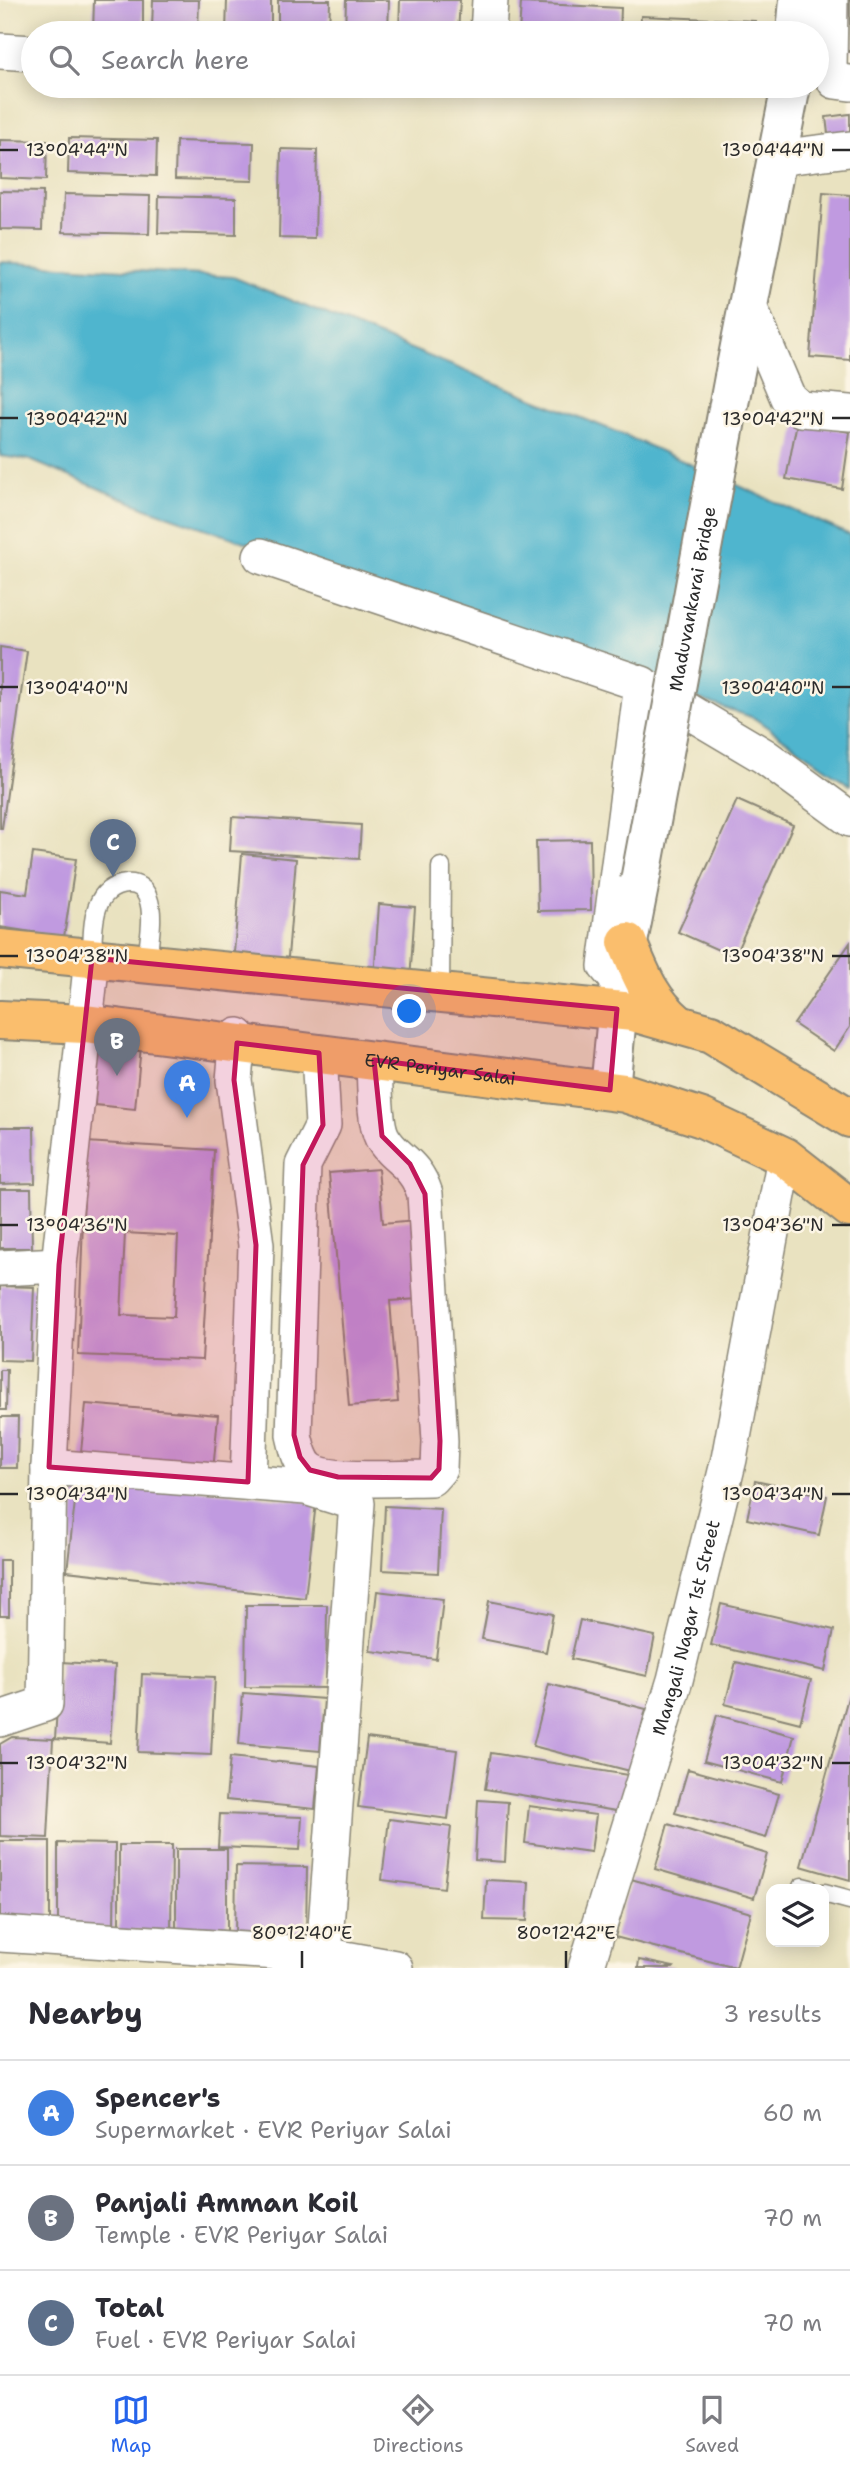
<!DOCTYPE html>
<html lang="en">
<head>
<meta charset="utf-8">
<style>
  body { margin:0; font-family:"Shantell Sans",sans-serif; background:#f2f2f3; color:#2b2b33 }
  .controls { position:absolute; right:21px; bottom:21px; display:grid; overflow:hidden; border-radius:14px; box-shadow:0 4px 18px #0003 }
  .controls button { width:63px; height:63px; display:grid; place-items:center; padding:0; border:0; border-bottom:2px solid #e1e1e2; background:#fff; color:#2b2b33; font:35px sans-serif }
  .you { position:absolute; left:410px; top:1012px; width:24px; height:24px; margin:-18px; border:5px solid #fff; border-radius:50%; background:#1a73e8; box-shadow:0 0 0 10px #1a73e833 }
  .badge { display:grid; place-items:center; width:46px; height:46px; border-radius:50%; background:#2563eb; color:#fff; font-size:23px; font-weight:700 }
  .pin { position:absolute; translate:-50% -58px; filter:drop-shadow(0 2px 4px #0008) }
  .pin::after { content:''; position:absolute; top:37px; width:24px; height:21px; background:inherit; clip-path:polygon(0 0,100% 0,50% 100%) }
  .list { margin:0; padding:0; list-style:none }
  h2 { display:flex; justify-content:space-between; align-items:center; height:91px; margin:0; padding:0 28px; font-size:30px }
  h2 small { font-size:23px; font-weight:400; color:#7c7c81 }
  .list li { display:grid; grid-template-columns:46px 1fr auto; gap:21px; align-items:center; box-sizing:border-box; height:105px; padding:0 28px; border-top:2px solid #e1e1e2 }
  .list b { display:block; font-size:26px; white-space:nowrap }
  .list p { margin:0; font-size:23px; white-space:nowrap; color:#7c7c81 }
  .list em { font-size:23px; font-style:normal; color:#7c7c81 }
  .icon { flex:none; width:38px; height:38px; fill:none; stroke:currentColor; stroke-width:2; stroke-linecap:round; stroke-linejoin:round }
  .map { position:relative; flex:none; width:850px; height:1968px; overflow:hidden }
  .search { position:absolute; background:#fff; box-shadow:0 4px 18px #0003; left:21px; right:21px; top:21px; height:77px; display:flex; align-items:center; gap:18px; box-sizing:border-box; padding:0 24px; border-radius:38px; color:#7c7c81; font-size:26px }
  .sheet { height:406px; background:#fff }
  nav { display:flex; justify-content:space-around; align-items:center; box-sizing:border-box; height:98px; border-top:2px solid #e1e1e2; background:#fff; font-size:19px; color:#7c7c81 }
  nav a { display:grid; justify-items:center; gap:4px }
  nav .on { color:#2563eb }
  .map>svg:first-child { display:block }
  .water { fill:#4fb5ce; stroke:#3d707c; stroke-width:2 }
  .building { fill:#c09ae0; fill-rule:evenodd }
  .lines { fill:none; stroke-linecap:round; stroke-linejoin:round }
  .service-casing { stroke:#8a8676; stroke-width:21 }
  .minor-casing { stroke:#8a8676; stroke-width:38 }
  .tertiary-casing { stroke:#8a8676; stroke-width:42 }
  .primary-casing { stroke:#8a8676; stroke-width:42 }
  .service { stroke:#fff; stroke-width:18 }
  .minor { stroke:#fff; stroke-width:35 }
  .tertiary { stroke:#fff; stroke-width:38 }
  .primary { stroke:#fabe6d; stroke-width:38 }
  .tertiary-bridge-casing { stroke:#8a8676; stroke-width:42; stroke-linecap:butt }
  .tertiary-bridge { stroke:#fff; stroke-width:38 }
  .marked { fill:#c2185b; fill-opacity:0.2; stroke:#c2185b; stroke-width:5; stroke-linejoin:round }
  .ticks { fill:none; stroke:#2b2b2b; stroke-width:2.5 }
  .labels { text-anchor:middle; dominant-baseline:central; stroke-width:5; stroke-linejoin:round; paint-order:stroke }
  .street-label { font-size:18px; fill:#2b2b2b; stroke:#fcf5e5 }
  .ticks-label { font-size:18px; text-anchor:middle; fill:#2b2b2b; stroke:#fcf5e5; stroke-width:5; stroke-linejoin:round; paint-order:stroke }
</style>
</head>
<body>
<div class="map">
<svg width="850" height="1968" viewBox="0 0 850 1968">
  <rect width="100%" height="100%" fill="#fcf5e5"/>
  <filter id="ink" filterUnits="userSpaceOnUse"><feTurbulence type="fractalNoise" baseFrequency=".0143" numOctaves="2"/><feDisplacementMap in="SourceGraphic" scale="14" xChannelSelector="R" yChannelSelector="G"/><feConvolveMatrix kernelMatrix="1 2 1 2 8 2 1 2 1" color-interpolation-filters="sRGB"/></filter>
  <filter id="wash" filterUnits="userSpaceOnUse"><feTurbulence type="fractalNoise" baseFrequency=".00686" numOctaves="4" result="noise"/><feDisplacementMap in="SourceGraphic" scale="28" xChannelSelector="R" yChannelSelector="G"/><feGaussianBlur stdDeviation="1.57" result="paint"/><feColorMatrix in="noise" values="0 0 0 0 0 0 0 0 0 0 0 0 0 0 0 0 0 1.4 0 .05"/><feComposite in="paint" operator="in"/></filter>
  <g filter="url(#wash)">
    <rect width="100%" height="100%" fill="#e9e2c0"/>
    <!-- water -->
    <path class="water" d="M0,262L233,277L624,435L850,535V785L754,718L146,508L30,460L0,456Z"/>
    <g id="blocks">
      <!-- building -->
      <path class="building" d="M94,0H143V33H93Z
        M153,0H199L198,30L152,29Z
        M227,0H271V33H226Z
        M278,0H330L329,33H278Z
        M346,0H389L388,33H345Z
        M400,0H460L458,33H399Z
        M839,0H850V52H841Z
        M521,3L621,8L620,33H519Z
        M641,16L755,21V33H640Z
        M850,114V139L829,142L826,117Z
        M69,138L157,140L156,176L68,173Z
        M0,140L47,141L46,180L0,178Z
        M176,141L254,143L253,181L175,179Z
        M281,149L317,150L315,239L279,238Z
        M0,191L43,192L42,230L0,229Z
        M823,193L850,195V360L810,357Z
        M64,194L150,196L149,234L63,232Z
        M159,196L236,198V235L158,233Z
        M797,422L850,432L842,489L786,479Z
        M0,647L27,651L2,828H0Z
        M737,800L793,825L734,957L678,932Z
        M232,817L361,825L359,859L230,851Z
        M590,840L591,910L538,911L536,841Z
        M33,853L76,859L64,937L0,927V890L27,894Z
        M242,854L296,859L287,969L233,965Z
        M379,904L415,907L410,981L374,978Z
        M850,943V1027L834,1051L794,1024Z
        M98,1043L141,1046L135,1109L95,1105Z
        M0,1127H34L35,1183L0,1184Z
        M86,1142L214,1150L202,1360L78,1355ZM125,1233L178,1236L174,1317L121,1315Z
        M378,1169L383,1223L416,1220L418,1299L390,1301L398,1402L349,1406L329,1173Z
        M0,1189H31L32,1248H0Z
        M0,1286L34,1287L31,1361L0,1360Z
        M0,1370H7L6,1410H0Z
        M86,1404L218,1415L213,1472L80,1461Z
        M0,1417H18L17,1468H0Z
        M78,1476L316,1503L305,1598L67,1571Z
        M755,1481L827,1496L819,1535L747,1519Z
        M385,1506L441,1509L438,1573L382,1570Z
        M0,1560H9V1616H0Z
        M377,1591L443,1599L436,1659L370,1651Z
        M489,1601L553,1614L546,1652L482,1639Z
        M721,1604L834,1630L825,1671L711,1645Z
        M246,1605H327L326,1688L245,1687Z
        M580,1620L655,1636L647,1676L571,1659Z
        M60,1662L115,1665L110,1743L55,1739Z
        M736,1662L811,1680L800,1723L725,1704Z
        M142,1674L215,1677L211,1755L138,1752Z
        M549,1684L646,1709L630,1771L533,1746Z
        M243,1693L324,1699L320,1751L239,1744Z
        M849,1694H850V1880L801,1866Z
        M717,1715L794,1736L782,1782L704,1761Z
        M12,1737L53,1739L48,1838L0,1836V1744Z
        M367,1738L457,1750L448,1819L358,1807Z
        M491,1753L628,1775L622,1812L485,1789Z
        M230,1757L319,1766L315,1809L226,1800Z
        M688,1769L779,1794L766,1838L675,1813Z
        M478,1800L508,1802L505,1862L475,1860Z
        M529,1806L596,1815L591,1852L525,1843Z
        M220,1814L302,1817L300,1850L218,1847Z
        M389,1819L451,1827L444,1888L382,1880Z
        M668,1824L767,1854L754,1898L655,1869Z
        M0,1841H50V1925H0Z
        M58,1843L115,1844L114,1928H58Z
        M119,1845H172L171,1932L119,1931Z
        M176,1849H227V1936H176Z
        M236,1866L307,1867L306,1937H235Z
        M631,1879L751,1913L736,1968L615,1937Z
        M486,1880L529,1882L527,1921L484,1920Z
        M639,1960L674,1967L673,1968H638Z"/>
    </g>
  </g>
  <g filter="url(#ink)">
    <use href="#blocks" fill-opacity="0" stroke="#8a8676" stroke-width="2"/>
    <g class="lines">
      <!-- service casing -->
      <g class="service-casing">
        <path id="service" d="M92,958C93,930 90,887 127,884C137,883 145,889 148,898C155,916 148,945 147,964
          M440,992L441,867
          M802,1887L810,1889
          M824,1893L850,1900"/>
      </g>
      <!-- minor casing -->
      <g class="minor-casing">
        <g id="minor">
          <path d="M830,0L829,68L835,81L850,83"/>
          <path d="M488,33L490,0"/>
          <path d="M0,51L33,53"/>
          <path d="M776,158L850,149"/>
          <path d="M748,304L788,398L801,409L850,413"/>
          <path d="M261,556L642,684L606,966L617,979"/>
          <path d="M651,689L764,756L850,819"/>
          <path d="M238,1036L234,1080L256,1245L248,1482"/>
          <path d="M319,1053L323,1125L303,1165L294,1435C297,1447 299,1462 310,1470C328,1483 406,1478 431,1478L439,1469L440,1441L425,1194C414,1160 394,1160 382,1137C374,1121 375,1079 374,1060"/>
          <path d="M0,1268L59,1265"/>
          <path d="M49,1467L306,1487L357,1503L323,1968"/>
          <path d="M0,1719L45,1704L49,1467L59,1265L92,958"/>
          <path d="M0,1934L323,1955L395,1968"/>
          <path id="s1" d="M586,1968L675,1680L729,1459L785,1157"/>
        </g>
      </g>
      <!-- tertiary casing -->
      <g class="tertiary-casing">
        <path id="tertiary" d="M796,33L799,0
          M734,377L791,86
          M610,1090L620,983L640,881"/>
      </g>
      <!-- primary casing -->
      <g class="primary-casing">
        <g id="primary">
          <path d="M627,942C641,975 650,1000 677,1023"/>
          <path d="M0,949L633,1012L711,1034L850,1118"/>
          <path id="s2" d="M0,1020L85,1024L625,1093L702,1118L785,1157L850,1208"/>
        </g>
      </g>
      <!-- service -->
      <use href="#service" class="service"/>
      <!-- minor -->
      <use href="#minor" class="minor"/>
      <!-- tertiary -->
      <use href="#tertiary" class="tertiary"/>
      <!-- primary -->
      <use href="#primary" class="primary"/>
      <!-- tertiary-bridge casing -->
      <g class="tertiary-bridge-casing">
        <g id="tertiary-bridge">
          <path id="s3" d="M640,881L734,377"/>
        </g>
      </g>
      <!-- tertiary-bridge -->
      <use href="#tertiary-bridge" class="tertiary-bridge"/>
    </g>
  </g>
  <!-- marked area -->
  <path class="marked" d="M92,958L617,1009L610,1090L374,1060L382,1136L410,1164L425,1194L440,1441L439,1469L431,1478L338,1477L310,1470L300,1457L294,1435L303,1165L323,1125L319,1053L237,1043L234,1080L256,1245L248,1482L49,1467L59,1265Z"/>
  <!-- ticks -->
  <path class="ticks" d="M0,150H18M832,150H850M0,418H18M832,418H850M0,687H18M832,687H850M0,956H18M832,956H850M0,1225H18M832,1225H850M0,1494H18M832,1494H850M0,1763H18M832,1763H850M302,1951V1968M566,1951V1968"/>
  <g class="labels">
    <!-- street labels -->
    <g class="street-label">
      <text stroke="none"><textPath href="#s3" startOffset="287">Maduvankarai Bridge</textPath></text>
      <text stroke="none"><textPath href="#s2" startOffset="443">EVR Periyar Salai</textPath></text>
      <text stroke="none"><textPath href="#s1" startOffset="355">Mangali Nagar 1st Street</textPath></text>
    </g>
  </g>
  <g class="ticks-label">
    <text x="77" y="156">13°04'44"N</text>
    <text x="773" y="156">13°04'44"N</text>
    <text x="77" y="425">13°04'42"N</text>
    <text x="773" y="425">13°04'42"N</text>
    <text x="77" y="694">13°04'40"N</text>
    <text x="773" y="694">13°04'40"N</text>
    <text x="77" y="962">13°04'38"N</text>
    <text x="773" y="962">13°04'38"N</text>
    <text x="77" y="1231">13°04'36"N</text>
    <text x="773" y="1231">13°04'36"N</text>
    <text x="77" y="1500">13°04'34"N</text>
    <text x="773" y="1500">13°04'34"N</text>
    <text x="77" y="1769">13°04'32"N</text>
    <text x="773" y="1769">13°04'32"N</text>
    <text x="302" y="1939">80°12'40"E</text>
    <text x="566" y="1939">80°12'42"E</text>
  </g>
</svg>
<div class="controls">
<button><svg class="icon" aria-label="layers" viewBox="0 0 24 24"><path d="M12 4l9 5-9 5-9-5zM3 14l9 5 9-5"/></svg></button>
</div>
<div class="you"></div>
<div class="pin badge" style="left:187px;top:1118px;background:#3f7fe0">A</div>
<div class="pin badge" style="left:117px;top:1076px;background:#6b7280">B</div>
<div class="pin badge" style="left:113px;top:877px;background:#5c6f8a">C</div>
<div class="search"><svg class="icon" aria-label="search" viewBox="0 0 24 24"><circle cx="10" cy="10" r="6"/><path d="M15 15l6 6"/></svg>Search here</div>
</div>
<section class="sheet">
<h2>Nearby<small>3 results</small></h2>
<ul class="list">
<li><span class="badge" style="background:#3f7fe0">A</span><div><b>Spencer's</b><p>Supermarket · EVR Periyar Salai</p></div><em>60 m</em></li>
<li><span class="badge" style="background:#6b7280">B</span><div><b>Panjali Amman Koil</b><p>Temple · EVR Periyar Salai</p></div><em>70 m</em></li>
<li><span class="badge" style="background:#5c6f8a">C</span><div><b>Total</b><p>Fuel · EVR Periyar Salai</p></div><em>70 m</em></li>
</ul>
</section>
<nav>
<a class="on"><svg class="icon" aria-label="map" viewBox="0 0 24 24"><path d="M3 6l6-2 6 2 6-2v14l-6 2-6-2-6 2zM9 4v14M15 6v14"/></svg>Map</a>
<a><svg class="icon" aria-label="directions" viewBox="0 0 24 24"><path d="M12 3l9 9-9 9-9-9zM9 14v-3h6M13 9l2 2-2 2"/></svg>Directions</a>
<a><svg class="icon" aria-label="saved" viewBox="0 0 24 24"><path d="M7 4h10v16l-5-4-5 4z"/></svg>Saved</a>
</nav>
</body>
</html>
